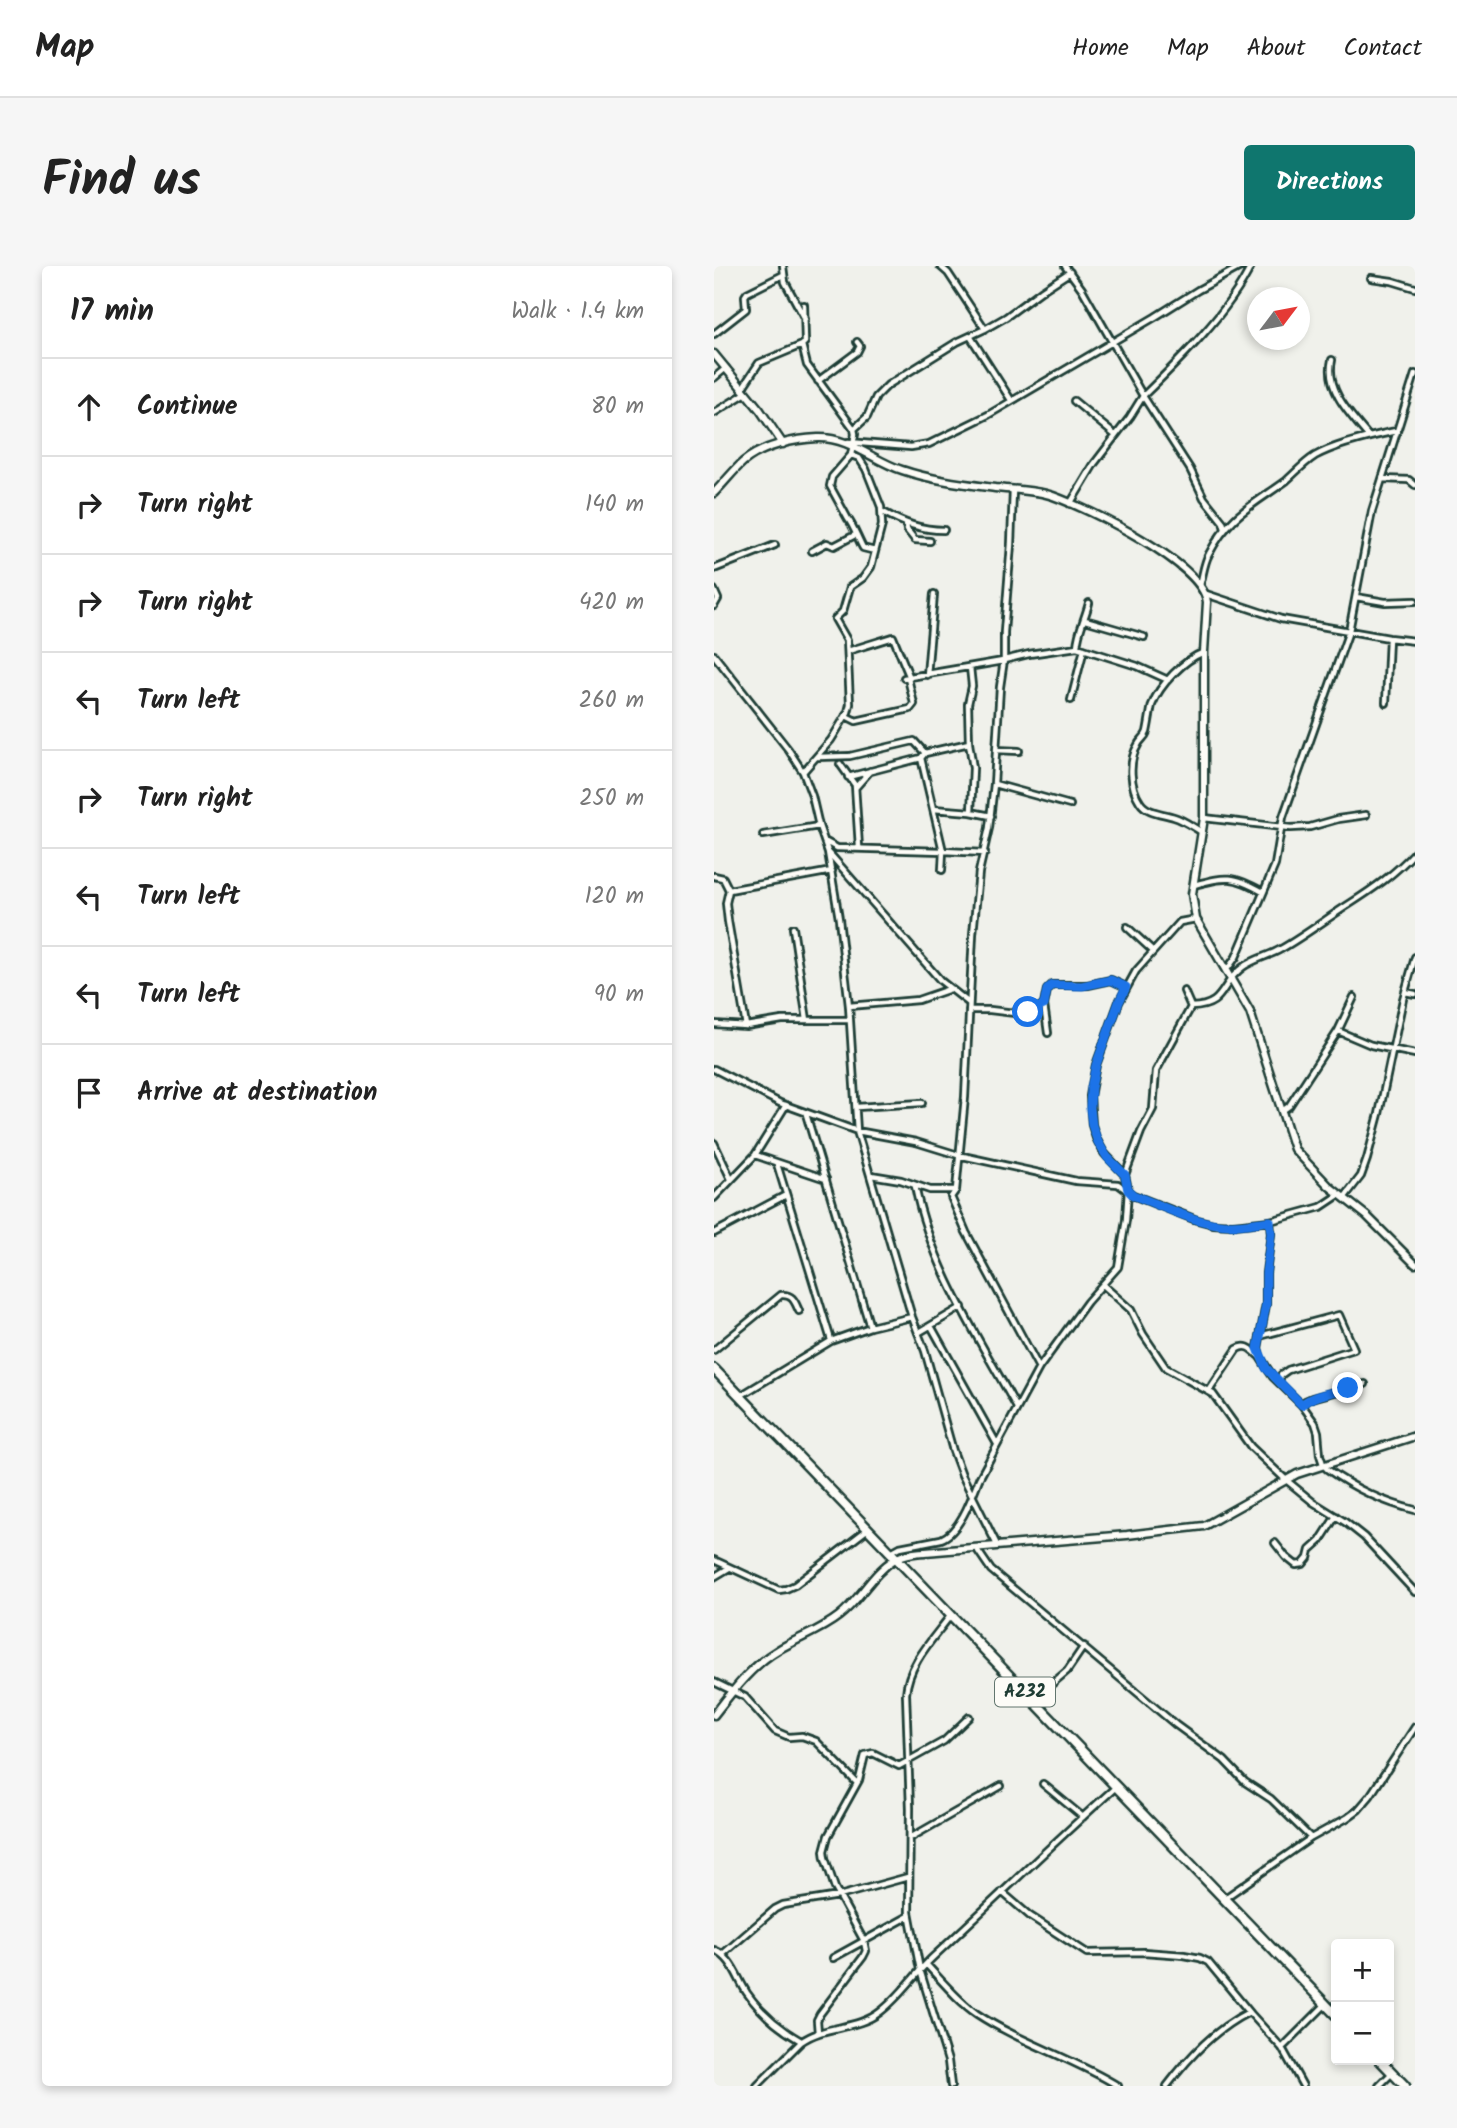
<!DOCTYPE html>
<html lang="en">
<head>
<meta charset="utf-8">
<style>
  body { margin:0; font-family:Kalam,sans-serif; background:#f6f6f6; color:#222 }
  .controls { position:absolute; right:21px; bottom:21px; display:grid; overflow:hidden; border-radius:7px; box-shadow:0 4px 10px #0003 }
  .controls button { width:63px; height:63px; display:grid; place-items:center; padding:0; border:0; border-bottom:2px solid #e0e0e0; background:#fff; color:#222; font:35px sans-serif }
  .compass { position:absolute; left:533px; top:21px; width:63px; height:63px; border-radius:50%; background:#fff; box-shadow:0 4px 10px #0003; rotate:58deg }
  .stop { position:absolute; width:21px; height:21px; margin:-16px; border:5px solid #1a73e8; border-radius:50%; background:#fff }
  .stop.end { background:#1a73e8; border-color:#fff; box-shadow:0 2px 7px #0008 }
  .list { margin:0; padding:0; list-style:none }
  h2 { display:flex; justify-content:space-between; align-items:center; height:91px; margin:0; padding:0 28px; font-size:30px }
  h2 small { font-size:23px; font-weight:400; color:#767676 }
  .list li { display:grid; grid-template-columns:46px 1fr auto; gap:21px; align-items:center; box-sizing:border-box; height:98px; padding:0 28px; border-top:2px solid #e0e0e0 }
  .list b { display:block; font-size:26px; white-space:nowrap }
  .list em { font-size:23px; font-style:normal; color:#767676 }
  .icon { flex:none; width:38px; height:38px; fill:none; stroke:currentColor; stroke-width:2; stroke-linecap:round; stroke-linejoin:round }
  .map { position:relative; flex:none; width:701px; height:1820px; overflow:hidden; border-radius:7px }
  header { display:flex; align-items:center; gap:42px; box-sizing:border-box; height:98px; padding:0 35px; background:#fff; border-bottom:2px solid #e0e0e0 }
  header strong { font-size:33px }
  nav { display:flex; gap:38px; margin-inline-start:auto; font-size:24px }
  .intro { display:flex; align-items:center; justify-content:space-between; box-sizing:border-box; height:168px; padding:0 42px }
  h1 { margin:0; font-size:49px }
  .button { padding:18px 32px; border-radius:7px; background:#0f766e; color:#fff; font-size:24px; font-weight:700 }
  main { display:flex; gap:42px; padding:0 42px }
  aside { flex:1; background:#fff; border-radius:7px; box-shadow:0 4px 10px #0003 }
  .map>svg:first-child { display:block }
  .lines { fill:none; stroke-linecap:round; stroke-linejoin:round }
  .street-casing { stroke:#1f3d34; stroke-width:10 }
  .secondary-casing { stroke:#1f3d34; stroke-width:11 }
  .primary-casing { stroke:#1f3d34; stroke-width:13 }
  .street { stroke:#fdfcf7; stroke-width:4.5 }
  .secondary { stroke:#fdfcf7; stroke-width:6 }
  .primary { stroke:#fdfcf7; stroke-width:8 }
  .route { stroke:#1a73e8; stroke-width:9 }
  .labels { text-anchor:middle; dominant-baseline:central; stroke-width:5; stroke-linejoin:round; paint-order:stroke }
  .shield { fill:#fdfcf7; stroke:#62766e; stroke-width:2 }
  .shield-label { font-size:18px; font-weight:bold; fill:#1f3d34 }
</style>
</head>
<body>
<header>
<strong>Map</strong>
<nav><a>Home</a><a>Map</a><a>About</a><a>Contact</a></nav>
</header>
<div class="intro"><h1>Find us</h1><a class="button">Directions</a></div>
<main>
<aside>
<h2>17 min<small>Walk · 1.4 km</small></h2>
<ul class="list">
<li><svg class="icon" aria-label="ahead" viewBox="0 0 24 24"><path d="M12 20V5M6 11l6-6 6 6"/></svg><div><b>Continue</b></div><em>80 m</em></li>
<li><svg class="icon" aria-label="right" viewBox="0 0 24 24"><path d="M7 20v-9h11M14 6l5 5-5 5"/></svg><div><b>Turn right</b></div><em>140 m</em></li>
<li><svg class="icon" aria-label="right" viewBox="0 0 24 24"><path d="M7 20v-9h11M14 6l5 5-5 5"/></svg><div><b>Turn right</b></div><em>420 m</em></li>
<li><svg class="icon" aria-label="left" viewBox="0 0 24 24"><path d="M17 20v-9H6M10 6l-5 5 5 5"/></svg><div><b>Turn left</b></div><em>260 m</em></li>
<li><svg class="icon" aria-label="right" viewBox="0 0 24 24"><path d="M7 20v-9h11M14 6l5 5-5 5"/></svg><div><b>Turn right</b></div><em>250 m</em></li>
<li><svg class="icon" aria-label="left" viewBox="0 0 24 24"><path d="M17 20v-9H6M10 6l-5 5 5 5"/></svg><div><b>Turn left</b></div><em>120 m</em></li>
<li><svg class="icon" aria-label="left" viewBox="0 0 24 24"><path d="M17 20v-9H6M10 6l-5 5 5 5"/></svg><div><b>Turn left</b></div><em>90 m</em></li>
<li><svg class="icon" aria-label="arrive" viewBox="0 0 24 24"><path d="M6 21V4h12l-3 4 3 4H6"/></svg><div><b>Arrive at destination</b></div></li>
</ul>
</aside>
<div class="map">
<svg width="701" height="1820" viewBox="0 0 701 1820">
  <rect width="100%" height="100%" fill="#f0f1eb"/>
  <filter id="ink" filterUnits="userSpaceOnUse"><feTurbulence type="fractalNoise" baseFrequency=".0143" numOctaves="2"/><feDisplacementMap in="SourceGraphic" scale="14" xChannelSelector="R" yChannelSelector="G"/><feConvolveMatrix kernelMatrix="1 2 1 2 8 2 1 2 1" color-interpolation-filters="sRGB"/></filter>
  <g filter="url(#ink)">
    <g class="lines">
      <!-- street casing -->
      <g class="street-casing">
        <path id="street" d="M69,0L71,16L91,53
          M226,0L234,7L271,63
          M351,0L368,23L429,130L416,151L380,198L356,238
          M657,12L678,15L701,22
          M0,68L32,43L31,30L33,27L69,9
          M256,70L297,134
          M88,79L93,99L140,163L141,168L137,189L118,211L116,220L134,253C138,257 145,275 149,282L161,285
          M618,94C611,124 637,149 655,171
          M0,112L12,102
          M104,115L143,86L146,80L143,76
          M29,121L45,97L88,79L91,76L90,39
          M360,135L401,169
          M0,147L32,127
          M140,163L153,151L162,131L174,119L243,76L271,63L292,51L327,25L356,6
          M134,176L197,181L215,178L274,149L441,51L484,24L528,0
          M669,213L695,214L701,219
          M299,224L297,278L290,366V394L286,421L280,518L275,562L265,606L259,668L251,831L242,924L237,931L252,966L325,1102
          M169,246C189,257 207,264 230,264
          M192,258L193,264L201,274L216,275
          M511,263L509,256L490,232L476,203L429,130C464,96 516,45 537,0
          M98,285L113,277L120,280L141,269
          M0,303L61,279
          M486,319C489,309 490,297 495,288C515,249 539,239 572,215C581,207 590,197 601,190C622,178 658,170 682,165
          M0,324L4,333L0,340
          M492,328L567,353L675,372L701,375
          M642,331L671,336L701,335
          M371,354L430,371
          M363,381C364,365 371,353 375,337
          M134,385L179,371L196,412
          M0,389L74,483L89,506L98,530L105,560L114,586L125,653L135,740L143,865L198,1051L211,1085L239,1185L248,1209L283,1279
          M290,394L315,388L363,381L423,400L454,414
          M256,401L258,420L254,438L255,477L259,502L257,546
          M213,409L220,328
          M190,412L289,395
          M357,434L370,383
          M672,437L675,372
          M132,450L142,455L196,443L200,438L194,412
          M282,484L305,485
          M211,487L255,477
          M104,491L136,490L200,475L211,487L207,492L134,511
          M126,498L141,519L145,581
          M89,506L117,474L134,446L136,438L133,374L121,353L129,345L136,321L149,312L157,301L168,259L167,241L152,203L145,192L137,189
          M280,518L356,539
          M142,521L156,505
          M219,543L257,546L277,550
          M490,552L577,562L596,561L624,553L652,549
          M488,566C479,561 470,554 460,551C448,547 433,547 426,536C416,521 414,495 424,479C426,474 431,472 433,466C435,457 436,448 438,439C446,418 470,394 490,386
          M49,569L105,560
          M112,576L123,582L229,585L207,492
          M115,587L227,715L255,737
          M228,604L229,585L271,587
          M0,610L9,612L15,624
          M480,619C513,610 519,609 549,626
          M413,661L439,685
          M79,662L93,754
          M512,705L522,691L561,599L569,551L635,365L658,245L701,108
          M691,726L701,728
          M330,739L334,767
          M135,740L204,734L236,723
          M477,741C513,740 505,718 529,701C540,693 555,690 567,683C590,670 612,653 634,639C659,623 681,608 701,586
          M255,744H276L309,748L330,739L333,724L338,719H374L397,714L412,721
          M0,758L32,760L68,754H136
          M32,760L14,655L12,637L15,624L118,605
          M624,765L657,779L701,788
          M0,803L66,837L143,865L202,876L244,889L362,915L404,918L419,929L480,953L499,958L520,959L556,955L607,941L625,929
          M143,841L208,837
          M568,845L575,840L624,765L640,731
          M92,848L156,1061
          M0,877L17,913
          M41,889L112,913
          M63,898L117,1074
          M157,909L187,914L216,924H241
          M411,909L427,866L439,843L442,805L477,741L470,725
          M201,920C217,1000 264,1071 303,1142
          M0,932L41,889L72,839
          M630,932L647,910L653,893L665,848L689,733L701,691
          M556,955L557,968L552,1007V1038L544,1082L546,1091L559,1111L588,1139L601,1157L604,1166L606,1189L609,1198L613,1203C641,1223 668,1236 701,1244
          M0,967L72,929
          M389,1019L417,1044L429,1068L452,1102L499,1128L537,1181L571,1213L599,1236L631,1256L650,1271L701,1326
          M217,1060L283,1178
          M204,1067L248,1041
          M546,1070L625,1049L640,1083L574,1104L567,1109L565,1116
          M0,1084L67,1029C79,1028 81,1036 85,1045
          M495,1125L523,1083C533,1077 538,1084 545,1090
          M26,1130L117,1075L156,1061L198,1051
          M588,1139L591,1135L598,1132L651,1118
          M561,1277L572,1291L582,1299L589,1298L594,1292L596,1284L606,1275L622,1250
          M262,1282L277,1304L462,1459L510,1494L531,1516L557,1533L597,1572
          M177,1286L186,1281L227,1273C246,1266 258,1231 265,1213L325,1102L373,1036L404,1001L412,954L414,924L411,909L390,887L382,872L378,859L376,830L382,799L405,736L422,705L466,656L482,653
          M0,1294L65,1324L72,1323L81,1319L154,1263
          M0,1311L15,1302
          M236,1350C219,1373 194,1398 192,1428L196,1542L195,1646L206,1704L234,1795L237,1820
          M0,1416L31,1431L61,1465L75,1471L88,1470L102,1475L143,1517
          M319,1434L353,1405L370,1380
          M329,1518L369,1551
          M196,1572L287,1520
          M288,1626L316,1650L373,1687L430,1686L470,1689L486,1692L494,1696L537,1748L568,1782L589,1820
          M511,1632L597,1572L633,1552L644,1544L656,1530L701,1461
          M0,1684C18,1691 23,1712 33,1727C47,1747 66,1763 87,1775
          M9,1688L61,1643L69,1639L125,1630L194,1611
          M119,1692L195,1650
          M212,1698C228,1715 244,1735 263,1748C307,1777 359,1792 404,1820
          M104,1767L103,1754L106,1748L149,1691L152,1685L150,1675L121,1622L111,1592L110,1585L114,1570L145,1514L151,1489L159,1487L185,1500L230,1475L255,1451
          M568,1782L611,1739
          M43,1820L87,1776C110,1759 143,1764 166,1746C186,1731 200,1709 218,1692C280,1635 340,1576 403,1520
          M453,1820C476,1790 501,1763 535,1746
          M665,1820L678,1807"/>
      </g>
      <!-- secondary casing -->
      <g class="secondary-casing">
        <path id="secondary" d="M0,88L46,144L69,178
          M0,227C10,217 19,205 29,196C48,180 80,173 104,172C136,171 159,195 188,204C217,214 251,218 281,222C300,224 322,224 339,230C375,243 488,297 493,336L490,386V552L478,628L482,653L536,746L580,883L615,920L653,950L701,998
          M0,1449C18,1426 38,1399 64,1384C84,1372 106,1365 125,1350C146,1334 158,1307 181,1293C193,1286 210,1286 223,1285L413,1269L490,1260L583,1208L701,1170"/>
      </g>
      <!-- primary casing -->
      <g class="primary-casing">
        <path id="primary" d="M0,1103L622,1749
          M666,1794L691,1820"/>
      </g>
      <!-- street -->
      <use href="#street" class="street"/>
      <!-- secondary -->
      <use href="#secondary" class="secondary"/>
      <!-- primary -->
      <use href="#primary" class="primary"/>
    </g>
  </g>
  <g class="lines" filter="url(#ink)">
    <!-- route -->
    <path class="route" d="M314,746L330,739L333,724L338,719L368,720L397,714L412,721L405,736L382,799L377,822L376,842L378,859L384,876L393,891L411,909L414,924L419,929C451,941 483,959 518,959C531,959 544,956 556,955L557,968L552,1007V1038L544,1082L552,1102L588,1139C599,1128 619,1127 634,1122"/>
  </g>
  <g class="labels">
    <!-- shield labels -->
    <rect class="shield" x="281" y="1411.5" width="60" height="29" rx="5"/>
    <g class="shield-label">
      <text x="311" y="1426">A232</text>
    </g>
  </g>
</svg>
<div class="controls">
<button>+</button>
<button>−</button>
</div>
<svg class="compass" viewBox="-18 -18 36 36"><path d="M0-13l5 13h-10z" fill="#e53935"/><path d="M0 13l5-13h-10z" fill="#767676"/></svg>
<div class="stop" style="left:314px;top:746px"></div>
<div class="stop end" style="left:634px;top:1122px"></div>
</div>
</main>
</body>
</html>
